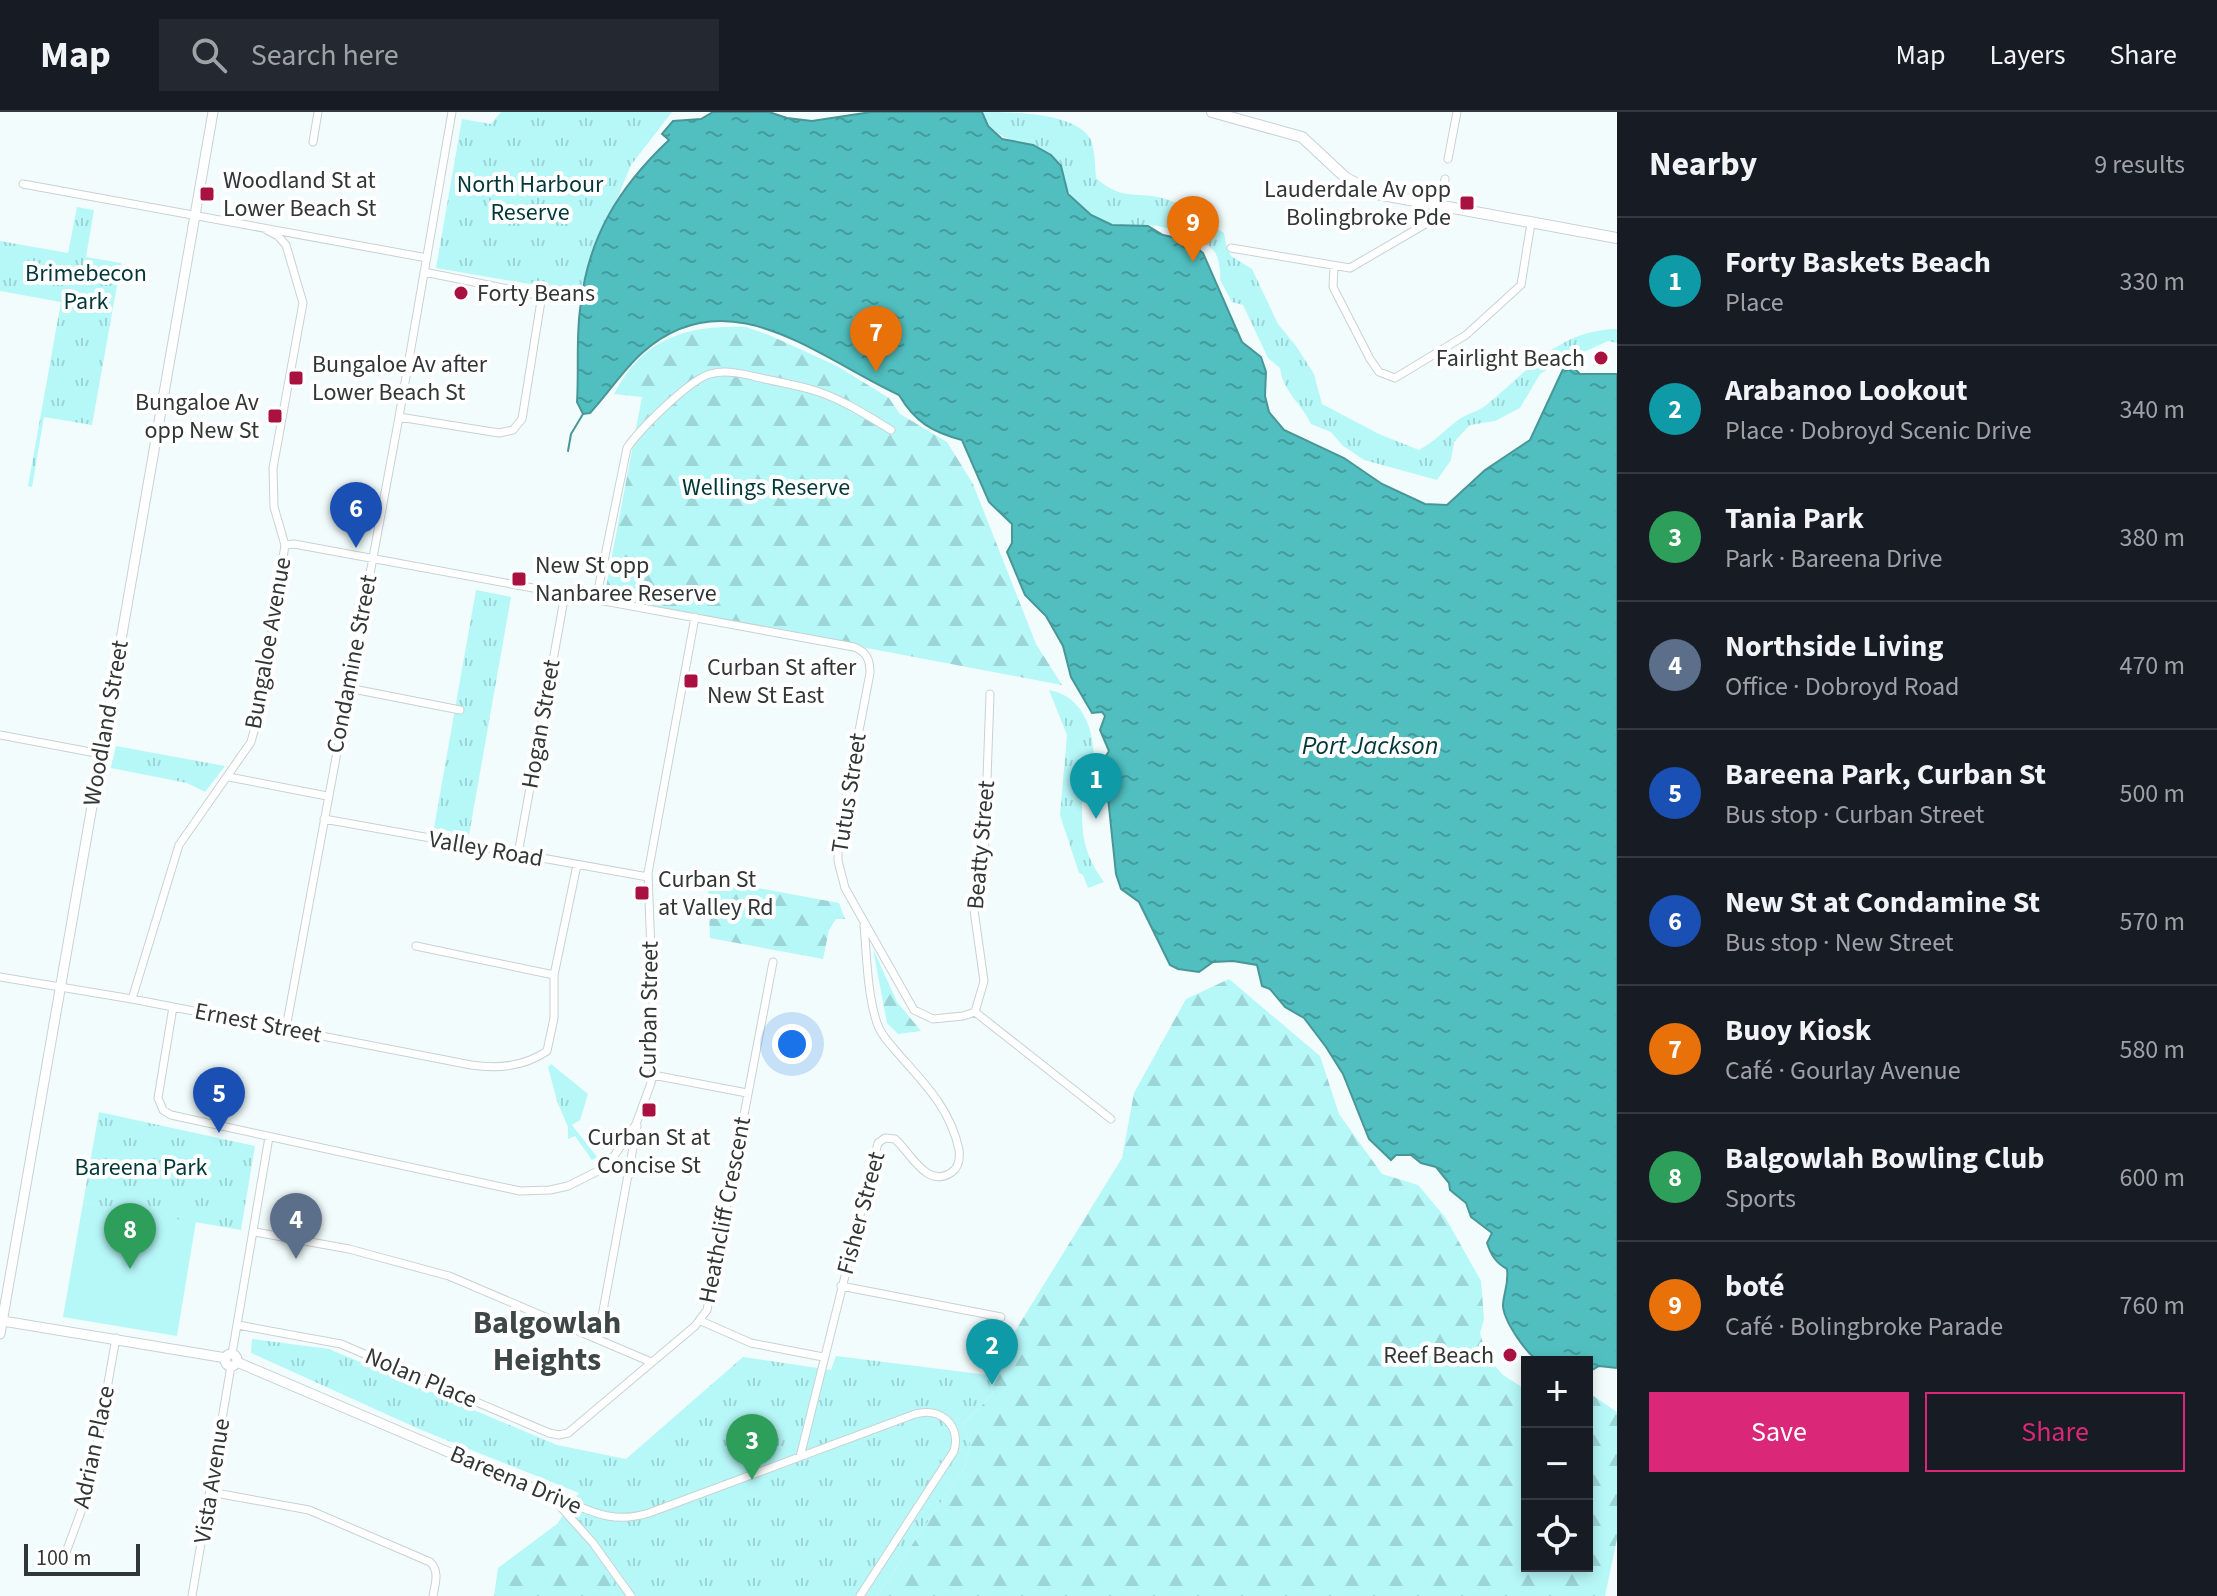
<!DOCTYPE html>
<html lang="en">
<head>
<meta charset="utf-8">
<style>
  body { margin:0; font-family:"Source Sans 3",sans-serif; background:#242831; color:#f1f3f6 }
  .controls { position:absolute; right:24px; bottom:24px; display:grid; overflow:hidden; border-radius:0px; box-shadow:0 4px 12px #0003 }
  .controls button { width:72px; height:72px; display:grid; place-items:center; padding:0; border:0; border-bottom:2px solid #363941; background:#171b24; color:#f1f3f6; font:40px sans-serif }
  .scale { position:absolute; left:24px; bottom:20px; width:116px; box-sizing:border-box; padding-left:8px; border:4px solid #323636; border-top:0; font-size:22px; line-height:28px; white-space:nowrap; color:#323636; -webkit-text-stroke:6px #fff; paint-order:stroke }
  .you { position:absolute; left:792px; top:932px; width:28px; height:28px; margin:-20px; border:6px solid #fff; border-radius:50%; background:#1a73e8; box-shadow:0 0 0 12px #1a73e833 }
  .badge { display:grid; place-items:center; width:52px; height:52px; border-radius:50%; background:#db2777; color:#fff; font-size:26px; font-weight:700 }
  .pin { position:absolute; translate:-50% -66px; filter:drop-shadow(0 2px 4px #0008) }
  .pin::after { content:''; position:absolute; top:42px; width:28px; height:24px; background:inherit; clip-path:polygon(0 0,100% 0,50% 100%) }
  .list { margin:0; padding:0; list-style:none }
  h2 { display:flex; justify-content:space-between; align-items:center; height:104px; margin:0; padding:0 32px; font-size:34px }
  h2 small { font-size:26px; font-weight:400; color:#9ea1a6 }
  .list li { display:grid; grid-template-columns:52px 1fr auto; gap:24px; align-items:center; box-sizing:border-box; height:128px; padding:0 32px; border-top:2px solid #363941 }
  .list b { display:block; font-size:30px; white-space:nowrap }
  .list p { margin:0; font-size:26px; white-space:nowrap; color:#9ea1a6 }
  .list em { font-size:26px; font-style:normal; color:#9ea1a6 }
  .actions { display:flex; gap:16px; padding:24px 32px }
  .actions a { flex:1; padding:18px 0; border:2px solid #db2777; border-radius:0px; text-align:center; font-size:28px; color:#db2777 }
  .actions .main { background:#db2777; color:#fff }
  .icon { flex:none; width:44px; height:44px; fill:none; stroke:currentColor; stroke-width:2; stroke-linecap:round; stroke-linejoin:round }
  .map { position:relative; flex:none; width:1617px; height:1484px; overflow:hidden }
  header { display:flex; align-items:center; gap:48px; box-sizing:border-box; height:112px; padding:0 40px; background:#171b24; border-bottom:2px solid #363941 }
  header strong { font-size:38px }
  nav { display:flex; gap:44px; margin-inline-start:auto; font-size:28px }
  .search { width:560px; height:72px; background:#242831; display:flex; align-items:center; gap:20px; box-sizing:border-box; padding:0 28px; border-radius:0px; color:#9ea1a6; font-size:30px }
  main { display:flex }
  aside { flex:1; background:#171b24 }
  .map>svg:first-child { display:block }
  .green { fill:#b6f7f8 }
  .forest { fill:url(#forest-firs) }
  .park { fill:url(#park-tufts) }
  .water { fill:url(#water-ripples); stroke:#489697; stroke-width:2 }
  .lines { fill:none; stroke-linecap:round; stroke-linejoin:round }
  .stream { stroke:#489697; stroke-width:2 }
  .minor-casing { stroke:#c8d2d2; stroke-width:9 }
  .tertiary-casing { stroke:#c8d2d2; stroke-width:11 }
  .secondary-casing { stroke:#c8d2d2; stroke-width:12 }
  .minor { stroke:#fff; stroke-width:7 }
  .tertiary { stroke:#fff; stroke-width:9 }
  .secondary { stroke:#fff; stroke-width:10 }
  .poi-dot { fill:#a91240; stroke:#fff; stroke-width:3 }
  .labels { text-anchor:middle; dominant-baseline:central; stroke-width:8; stroke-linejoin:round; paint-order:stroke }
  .poi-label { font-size:24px; fill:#323636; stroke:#fff; text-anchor:start }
  .park-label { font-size:24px; fill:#023839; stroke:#fff }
  .street-label { font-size:24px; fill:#323636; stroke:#fff }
  .water-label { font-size:26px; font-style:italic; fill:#013738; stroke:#fff }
  .district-label { font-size:32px; font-weight:bold; fill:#3e4646; stroke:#fff }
</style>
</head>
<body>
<header>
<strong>Map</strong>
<div class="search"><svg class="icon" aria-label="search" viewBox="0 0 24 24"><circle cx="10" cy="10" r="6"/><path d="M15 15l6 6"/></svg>Search here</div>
<nav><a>Map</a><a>Layers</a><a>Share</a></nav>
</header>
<main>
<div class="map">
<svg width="1617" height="1484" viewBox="0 0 1617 1484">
  <defs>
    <pattern id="forest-firs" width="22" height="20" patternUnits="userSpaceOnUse" patternTransform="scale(2)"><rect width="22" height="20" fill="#b6f7f8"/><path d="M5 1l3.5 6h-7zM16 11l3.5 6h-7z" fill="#9dd4d5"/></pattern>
    <pattern id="park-tufts" width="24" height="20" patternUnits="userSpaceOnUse" patternTransform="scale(2)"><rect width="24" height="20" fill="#b6f7f8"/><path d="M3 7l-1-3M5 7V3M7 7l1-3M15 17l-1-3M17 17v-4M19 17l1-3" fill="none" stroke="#9dd4d5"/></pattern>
    <pattern id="water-ripples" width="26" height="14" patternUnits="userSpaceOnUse" patternTransform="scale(2)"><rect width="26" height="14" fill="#51bfc0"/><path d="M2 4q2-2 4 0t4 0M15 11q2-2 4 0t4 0" fill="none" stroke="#449c9d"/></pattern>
  </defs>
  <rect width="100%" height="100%" fill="#f2fcfc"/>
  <!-- green -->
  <path class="green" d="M83,1091L196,1109L177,1224L63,1205Z"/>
  <!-- forest -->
  <path class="forest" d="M746,215L769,223L837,254L889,286L900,302L947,330L973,372L1036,532L1062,573L604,486L642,285L614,282C644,226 685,213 746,215Z
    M661,758L839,791L845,807H836L829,818L823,847L710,826L708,770L660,761Z
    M873,837L897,890L921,919L898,922L887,911Z
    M1229,867L1320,944L1339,1002L1382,1062L1418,1073L1445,1105L1481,1169L1484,1207L1480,1221L1487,1245L1503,1263L1527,1278V1454H1587V1283H1592L1617,1300V1427L1605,1484H877L965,1355L970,1332L963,1312L993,1282L988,1263L1122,1046L1134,981L1186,887Z
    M557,1412C581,1430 613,1451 615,1484H494L498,1456Z"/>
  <!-- park -->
  <path class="park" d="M501,0H672L631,53L575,189L546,183L541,174L436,156L462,7L491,12Z
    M979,0C1011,0 1076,0 1091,28C1095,39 1095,54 1096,66C1122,89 1134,79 1162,86C1184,91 1206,110 1224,121L1226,133L1231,144L1252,157L1278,212L1296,234L1314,262L1322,292L1379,322L1419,338C1434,330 1445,318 1458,308C1466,302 1477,300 1485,294C1528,260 1555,220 1614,217H1617V231L1608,229L1555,253L1540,262L1520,296L1495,309L1470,313L1454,330L1451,348L1437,368L1364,348L1342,333L1331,320L1311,312C1302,292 1283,280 1280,256L1268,246L1243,193L1232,190L1220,168C1221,160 1219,145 1214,139C1204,126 1161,112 1145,113C1135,114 1125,119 1115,116C1100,111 1079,95 1070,82C1063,72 1064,57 1055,49C1027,24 1002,38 979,0Z
    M77,95L94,98L86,145L121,151L92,313L44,305L32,375L28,374L61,190L0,179V129L68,141Z
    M476,478L511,485L469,723L434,716Z
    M1049,578C1077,583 1090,607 1093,634C1094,642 1097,652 1092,659C1089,663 1085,665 1082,668C1083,712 1077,733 1104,770L1088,776L1083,763L1079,761L1060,703L1067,623Z
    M116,634L225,654L205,680L187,671L111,656Z
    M551,952L588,982L580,1008L572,1013L597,1045L592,1048L575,1024L568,1027V1015L557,989L548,955Z
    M99,1000L255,1034L241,1118L83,1091Z
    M252,1227L329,1237L557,1333L626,1347L743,1245L831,1258L836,1244L988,1263L993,1282L963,1312L970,1332L965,1355L877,1484H615C612,1451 581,1430 557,1412L579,1381L419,1317L251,1241Z"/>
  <!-- water -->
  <path class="water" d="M713,0H769L787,6L812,9L871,0H982L988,14L1002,27L1033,33L1051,43L1061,54L1068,82L1091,103L1112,113L1148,114L1163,123L1187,128L1203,141L1242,230L1261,245L1266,260L1265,284L1269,300L1284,318L1344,346L1382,372L1425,392L1447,393L1485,358L1530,328L1564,255L1572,254L1580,262H1617V1256L1599,1254L1587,1261V1250C1574,1250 1555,1254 1542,1250C1528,1246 1504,1209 1503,1194C1503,1182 1509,1173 1507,1157C1496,1151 1491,1143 1487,1131L1492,1121L1471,1105L1466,1091L1450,1078L1449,1071L1436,1055L1421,1051L1411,1043H1396L1391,1048L1369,1027L1343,962L1326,935L1304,906L1285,895L1270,877L1262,874L1257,853L1233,849L1213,850L1199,860L1178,857L1170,853L1139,790L1121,777L1116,762L1104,647L1109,639L1100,618L1105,604L1102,600L1092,601L1071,565L1063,534L1046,504L1025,483L1007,440L1012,431V412L989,390L962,328C932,320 915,310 899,283C817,245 728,164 642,241C622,259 608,282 590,301L583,302L577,290C579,259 576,228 580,198C587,127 618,76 669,28L662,22L673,9L701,7Z"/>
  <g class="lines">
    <!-- stream -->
    <path class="stream" d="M568,339L571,322L583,302"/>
    <!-- minor casing -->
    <g class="minor-casing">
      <path id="minor" d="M313,30L318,0
        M1448,47L1457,0
        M23,72L427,146
        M1231,136L1350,156L1434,107L1438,102L1445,67
        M1334,154L1333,175L1370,247L1379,260L1395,266L1466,223L1521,173L1531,111
        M399,305L499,321L513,318L522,307L541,189L538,183L424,160
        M285,433L294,432L854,535C867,540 870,548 870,561L838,729V749L845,776L914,898L933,907L963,904L975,900
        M596,488L627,336C640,317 689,268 710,262C728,257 747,263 765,267C783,271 802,274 819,280C845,289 868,304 891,318
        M348,576L460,598
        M990,582L984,751L973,791L984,869L975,900L1111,1007
        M0,623L101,642
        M229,665L327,684
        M324,707L648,765
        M518,742L565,482
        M416,834L554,863
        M0,865L132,887L471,953C498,957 524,955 547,939L554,906V863L577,753
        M132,887L179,733L251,630L260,596L285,433L274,395L273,356L303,191L286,133L278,124L265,117
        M173,895L158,986L163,998L171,1003L520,1079L550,1078L568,1074L596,1060L610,1050L636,1012L651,971L654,956L653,893L648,761L695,505
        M286,916L399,305L452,0
        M653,963L747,981
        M610,1050L629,1063
        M255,1120L349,1137L449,1164L651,1250
        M841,1174L1001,1205
        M701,1209L751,1231L823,1245
        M238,1213L341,1232L549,1321L559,1323L568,1321L695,1214L707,1198L773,850
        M598,1226L637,1014
        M232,1242L269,1025
        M800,1345L878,1031L885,1026L895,1027C910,1040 927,1078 952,1060C959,1055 960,1046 959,1038C951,999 927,974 902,946C893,935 881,924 877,911C867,881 867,845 864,814
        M210,1380L309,1398L430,1450C440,1459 435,1472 433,1484
        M549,1383C587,1395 606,1414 649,1401L915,1302C941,1295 961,1313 954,1339L860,1484
        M550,1383L593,1431L631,1484
        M65,1443L89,1378L116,1226
        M192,1484L231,1254"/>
    </g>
    <!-- tertiary casing -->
    <g class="tertiary-casing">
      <path id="tertiary" d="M3,1209L226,1246
        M0,1222L213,0
        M225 1248a6 6 0 1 1 12 0a6 6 0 1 1-12 0Z
        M237,1250L549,1383"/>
    </g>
    <!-- secondary casing -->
    <g class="secondary-casing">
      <path id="secondary" d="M1212,0L1302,25L1346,66L1377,82L1617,126"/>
    </g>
    <!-- minor -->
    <use href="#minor" class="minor"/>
    <!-- tertiary -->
    <use href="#tertiary" class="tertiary"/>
    <!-- secondary -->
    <use href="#secondary" class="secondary"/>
  </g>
  <!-- markers -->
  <g class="poi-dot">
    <rect x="199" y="74" width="16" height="16" rx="4"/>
    <rect x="1459" y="83" width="16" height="16" rx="4"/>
    <circle cx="461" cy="181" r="8"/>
    <circle cx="1601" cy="246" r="8"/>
    <rect x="288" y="258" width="16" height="16" rx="4"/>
    <rect x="267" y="296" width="16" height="16" rx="4"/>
    <rect x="511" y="459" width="16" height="16" rx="4"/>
    <rect x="683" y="561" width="16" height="16" rx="4"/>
    <rect x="634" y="773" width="16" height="16" rx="4"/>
    <rect x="641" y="990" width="16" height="16" rx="4"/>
    <circle cx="1510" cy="1243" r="8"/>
  </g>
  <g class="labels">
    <!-- poi labels -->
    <g class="poi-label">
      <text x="223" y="68">Woodland St at<tspan x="223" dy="28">Lower Beach St</tspan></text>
      <text x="1451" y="77" text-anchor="end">Lauderdale Av opp<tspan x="1451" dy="28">Bolingbroke Pde</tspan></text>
      <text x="477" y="181">Forty Beans</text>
      <text x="1585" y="246" text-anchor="end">Fairlight Beach</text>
      <text x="312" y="252">Bungaloe Av after<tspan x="312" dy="28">Lower Beach St</tspan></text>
      <text x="259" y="290" text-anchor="end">Bungaloe Av<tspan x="259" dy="28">opp New St</tspan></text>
      <text x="535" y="453">New St opp<tspan x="535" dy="28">Nanbaree Reserve</tspan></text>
      <text x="707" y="555">Curban St after<tspan x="707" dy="28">New St East</tspan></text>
      <text x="658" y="767">Curban St<tspan x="658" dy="28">at Valley Rd</tspan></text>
      <text x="649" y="1025" text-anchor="middle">Curban St at<tspan x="649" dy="28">Concise St</tspan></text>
      <text x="1494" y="1243" text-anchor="end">Reef Beach</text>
    </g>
    <!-- park labels -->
    <g class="park-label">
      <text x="530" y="72">North Harbour<tspan x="530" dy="28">Reserve</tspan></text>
      <text x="86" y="161">Brimebecon<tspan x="86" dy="28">Park</tspan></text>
      <text x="766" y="375">Wellings Reserve</text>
      <text x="141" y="1055">Bareena Park</text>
    </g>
    <!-- street labels -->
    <g class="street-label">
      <text transform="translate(268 531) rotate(-80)">Bungaloe Avenue</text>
      <text transform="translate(352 552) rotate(-79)">Condamine Street</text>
      <text transform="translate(106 611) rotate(-80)">Woodland Street</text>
      <text transform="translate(541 612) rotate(-80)">Hogan Street</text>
      <text transform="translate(849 681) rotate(-81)">Tutus Street</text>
      <text transform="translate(981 733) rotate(-85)">Beatty Street</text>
      <text transform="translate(486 737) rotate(10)">Valley Road</text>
      <text transform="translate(649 898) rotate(-89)">Curban Street</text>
      <text transform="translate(258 911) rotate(11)">Ernest Street</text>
      <text transform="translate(725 1098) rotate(-79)">Heathcliff Crescent</text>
      <text transform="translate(861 1101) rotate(-75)">Fisher Street</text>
      <text transform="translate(421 1266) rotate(23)">Nolan Place</text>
      <text transform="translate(94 1335) rotate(-78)">Adrian Place</text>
      <text transform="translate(516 1368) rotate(23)">Bareena Drive</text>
      <text transform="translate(212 1369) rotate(-81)">Vista Avenue</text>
    </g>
    <!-- water labels -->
    <g class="water-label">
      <text x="1370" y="633">Port Jackson</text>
    </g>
    <!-- district labels -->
    <g class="district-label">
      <text x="547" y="1211">Balgowlah<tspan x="547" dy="37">Heights</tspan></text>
    </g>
  </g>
</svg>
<div class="controls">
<button>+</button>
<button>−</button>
<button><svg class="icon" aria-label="locate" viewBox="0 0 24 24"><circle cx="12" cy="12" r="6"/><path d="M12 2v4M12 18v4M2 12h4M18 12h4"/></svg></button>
</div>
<div class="scale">100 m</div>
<div class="you"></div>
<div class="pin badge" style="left:1096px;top:707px;background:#0f9aa8">1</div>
<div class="pin badge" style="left:992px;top:1273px;background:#0f9aa8">2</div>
<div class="pin badge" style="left:752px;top:1368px;background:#2e9e5b">3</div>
<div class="pin badge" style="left:296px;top:1147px;background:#5c6f8a">4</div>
<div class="pin badge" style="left:219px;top:1021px;background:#1a4fb4">5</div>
<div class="pin badge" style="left:356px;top:436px;background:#1a4fb4">6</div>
<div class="pin badge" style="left:876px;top:260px;background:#e8710a">7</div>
<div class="pin badge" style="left:130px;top:1157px;background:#2e9e5b">8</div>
<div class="pin badge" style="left:1193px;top:150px;background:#e8710a">9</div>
</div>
<aside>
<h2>Nearby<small>9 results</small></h2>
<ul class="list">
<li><span class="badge" style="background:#0f9aa8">1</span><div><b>Forty Baskets Beach</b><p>Place</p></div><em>330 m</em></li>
<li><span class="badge" style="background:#0f9aa8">2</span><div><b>Arabanoo Lookout</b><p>Place · Dobroyd Scenic Drive</p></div><em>340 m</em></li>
<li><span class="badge" style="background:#2e9e5b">3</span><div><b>Tania Park</b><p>Park · Bareena Drive</p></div><em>380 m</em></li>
<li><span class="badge" style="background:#5c6f8a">4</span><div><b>Northside Living</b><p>Office · Dobroyd Road</p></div><em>470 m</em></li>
<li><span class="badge" style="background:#1a4fb4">5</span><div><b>Bareena Park, Curban St</b><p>Bus stop · Curban Street</p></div><em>500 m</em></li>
<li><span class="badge" style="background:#1a4fb4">6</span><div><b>New St at Condamine St</b><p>Bus stop · New Street</p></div><em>570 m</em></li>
<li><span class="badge" style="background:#e8710a">7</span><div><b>Buoy Kiosk</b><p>Café · Gourlay Avenue</p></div><em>580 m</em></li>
<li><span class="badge" style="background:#2e9e5b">8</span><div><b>Balgowlah Bowling Club</b><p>Sports</p></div><em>600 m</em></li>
<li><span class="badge" style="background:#e8710a">9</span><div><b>boté</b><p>Café · Bolingbroke Parade</p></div><em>760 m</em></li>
</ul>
<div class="actions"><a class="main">Save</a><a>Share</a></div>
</aside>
</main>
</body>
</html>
